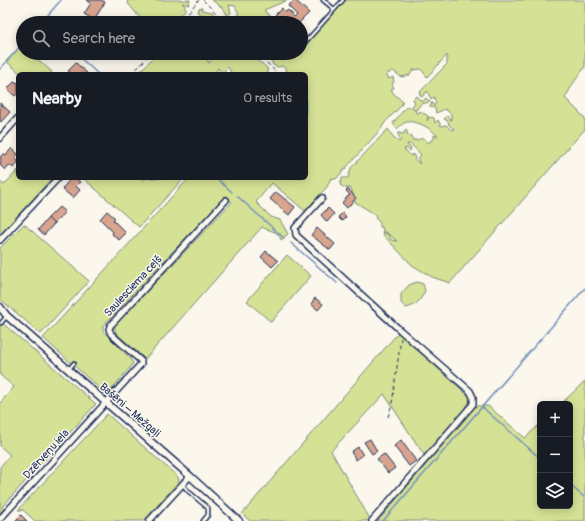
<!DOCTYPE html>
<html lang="en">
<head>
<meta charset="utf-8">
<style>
  body { margin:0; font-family:Pangolin,sans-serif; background:#242831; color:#f1f3f6 }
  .controls { position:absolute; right:12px; bottom:12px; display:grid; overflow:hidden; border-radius:6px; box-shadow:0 2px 10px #0003 }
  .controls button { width:36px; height:36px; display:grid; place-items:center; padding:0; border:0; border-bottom:1px solid #363941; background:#171b24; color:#f1f3f6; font:20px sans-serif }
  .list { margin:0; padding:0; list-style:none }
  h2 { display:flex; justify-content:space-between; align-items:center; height:52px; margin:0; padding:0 16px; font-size:17px }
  h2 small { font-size:13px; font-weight:400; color:#9ea1a6 }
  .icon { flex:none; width:22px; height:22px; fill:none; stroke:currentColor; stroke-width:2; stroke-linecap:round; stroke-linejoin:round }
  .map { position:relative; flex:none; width:585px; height:521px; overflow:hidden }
  .search { position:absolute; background:#171b24; box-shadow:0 2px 10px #0003; left:16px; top:16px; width:292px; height:44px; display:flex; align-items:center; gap:10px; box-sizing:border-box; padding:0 14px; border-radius:22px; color:#9ea1a6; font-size:15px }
  .panel { position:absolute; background:#171b24; box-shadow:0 2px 10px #0003; left:16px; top:72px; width:292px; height:108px; border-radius:6px }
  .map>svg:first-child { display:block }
  .green { fill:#d5e295; stroke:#78887a; fill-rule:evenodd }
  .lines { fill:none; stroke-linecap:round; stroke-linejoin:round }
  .stream { stroke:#7391ba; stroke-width:1.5 }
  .building { fill:#d8a48d; stroke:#1b2f5e }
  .service-casing { stroke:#1b2f5e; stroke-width:5.5 }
  .minor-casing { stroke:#1b2f5e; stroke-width:8 }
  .tertiary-casing { stroke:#1b2f5e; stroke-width:9 }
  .path { stroke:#1b2f5e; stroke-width:1; stroke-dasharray:4 3; stroke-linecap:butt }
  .service { stroke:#fbf7ec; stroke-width:2.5 }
  .minor { stroke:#fbf7ec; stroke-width:5 }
  .tertiary { stroke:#fbf7ec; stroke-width:6 }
  .labels { text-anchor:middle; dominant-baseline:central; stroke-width:3; stroke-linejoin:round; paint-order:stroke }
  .street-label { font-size:11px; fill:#1b2f5e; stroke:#fbf7ec }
</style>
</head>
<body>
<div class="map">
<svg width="585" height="521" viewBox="0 0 585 521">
  <rect width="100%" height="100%" fill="#fbf7ec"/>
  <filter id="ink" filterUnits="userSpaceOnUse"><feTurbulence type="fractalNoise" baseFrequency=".025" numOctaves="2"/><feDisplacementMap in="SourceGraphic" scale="8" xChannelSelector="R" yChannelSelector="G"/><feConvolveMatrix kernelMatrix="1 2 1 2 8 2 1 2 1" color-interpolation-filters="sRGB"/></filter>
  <g filter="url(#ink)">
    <!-- green -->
    <path class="green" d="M128,0H190L189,5L182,3L185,6V10L174,23H144L127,2Z
      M212,0H288L264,10L276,23H232V18L239,14L235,6L229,5L231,13L227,15L224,9Z
      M343,0H585V67L574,82L565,98L585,118V129L450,283L432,277L412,265L384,236L382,232L389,235L391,240L397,241L386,232H383L382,227H380V223L375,218L376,215L355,202L351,188H345L340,185L342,178H348L351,168L388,129L394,138L398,140L399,142L401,140L398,135V133L404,134L405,130L407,131L408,136L411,135L412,136V140H417L423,138L429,143L431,140L434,139V135L438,136C432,129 414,118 404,123C402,124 399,127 397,129L393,123L407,106L413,109L412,106L415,103L413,99L416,96L422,102L426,98L430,102L421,104L416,110L414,109L417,114L420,111L428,116L427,121L429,117L434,118L435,123L438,120L441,126L446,125L451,130L454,129L449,125L448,121L444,119L447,116L451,120V114L445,109L436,113L435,108L430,107L432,102L434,106L436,104L434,97L431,99L427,91L422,97L419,93L447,64V55L427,77L421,69L413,70L410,75L401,77L392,70L390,73H386L389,79L393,77L394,82L392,84L394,88L391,89L394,94L403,102C398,112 386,118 381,129L336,179L331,178L327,187L305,211L272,183L256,202L271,217L280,220L288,234L281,240C278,229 269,232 262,227L145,359L116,333L114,326L232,202L225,196L103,326V331L131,359L133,364L107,395L43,338L189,178H306V74H284L287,70L282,66L278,67L273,65L271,60L274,59L271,56H266L267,53H301V47ZM407,144H411L421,155L418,159L420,164L415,160L414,154L411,156L404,149L406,148L410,151L411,148L408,146Z
      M202,7V10L212,12L216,19L219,18L222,23H186L184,20L186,17H189L192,15L207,19L208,16L198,13L197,12L199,8Z
      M22,45L23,46V53H31L52,72L50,74H21L6,61Z
      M157,53H173L177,57L178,53H203L209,63L214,53H249C253,59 261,62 267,68L268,74H232L228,67L222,73L218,68L216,72H212L213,74H221H138Z
      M18,170V178H52L0,235V182L4,185Z
      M83,178H141L144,180L146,178H184L139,227Z
      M24,224L89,281L41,334L0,299V248Z
      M287,255L311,276L271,322L247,301Z
      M417,282L423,284L425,291C420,301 417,305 406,308L401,303V294L409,285Z
      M0,321L96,404L2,507L4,509L0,513V467L10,455L0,446V403L14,387L0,375Z
      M398,333L470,397L469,403L424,455L384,394L331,451L370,519L368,521H250L242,514Z
      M585,381V521H378L476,406H488L525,438L540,424V506H570V404H561Z
      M107,414L178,477L179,481L144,521H35L23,510H18Z"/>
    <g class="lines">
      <!-- stream -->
      <path class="stream" d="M41,23L61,0
        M75,53L98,74
        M0,69L23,43
        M216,178L232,192
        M237,196L284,238
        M291,243L337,283
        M482,407L540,458
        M570,485L585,498
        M383,521L585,288"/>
    </g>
    <!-- building -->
    <path class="building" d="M86,0H101L105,2L94,20L84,14L91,3Z
      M295,0L309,13L299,23H288L282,18L281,20L275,15L282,8L286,12L288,10L293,15L292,16L294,18L297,15L288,6Z
      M76,63L87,73L86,74H72L68,71Z
      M15,81L17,83L18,82V93L15,96L7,89Z
      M0,103L10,112L1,122L0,121Z
      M12,148L18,154L15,158L18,161V163L14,168L9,165L5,170L0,165L1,160L0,157L4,153L6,155Z
      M71,178H75L80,182L76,186L80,190L73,198L62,189Z
      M348,189L356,198L347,208L342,203L348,196L350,195L346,191Z
      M276,192L295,207L289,215L270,199Z
      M59,207L65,212L54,224L48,218Z
      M328,208L334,214L327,222L321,215Z
      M107,211L115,218L113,220L126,233L119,240L112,234L113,232L100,219Z
      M343,213L346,217L342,221L338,217Z
      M48,218L54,224L44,235L38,230Z
      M317,228L335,244L330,250L311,235Z
      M266,251L278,261L272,267L261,257Z
      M315,298L323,304L318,310L311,304Z
      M370,439L377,451L372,454L364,442Z
      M401,440L416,461L409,466L394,446Z
      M358,447L363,455L356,460L351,452Z
      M384,454L395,468L388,473L377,459Z
      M21,515L27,521H15Z"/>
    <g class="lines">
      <!-- service casing -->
      <g class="service-casing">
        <path id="service" d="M323,0L334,9
          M301,47L343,0
          M1,323L7,316
          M69,369L74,363
          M183,485L188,491L208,508V515L203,521"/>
      </g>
      <!-- minor casing -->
      <g class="minor-casing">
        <path id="minor" d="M0,138L18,118
          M322,198L295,228L296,235L401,331L470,391L473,397V404L372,521
          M0,240L58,178
          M0,519L141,364V361L111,334L109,329L110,326L226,200
          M149,521L190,476"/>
      </g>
      <!-- tertiary casing -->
      <g class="tertiary-casing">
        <path id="tertiary" d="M0,307L7,316L190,476L239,521"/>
      </g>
      <!-- path -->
      <path class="path" d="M203,0L226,23
        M179,23L199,0
        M257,53L278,74
        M132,74L151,53
        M388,417L392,404L401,338"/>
      <!-- service -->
      <use href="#service" class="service"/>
      <!-- minor -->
      <use href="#minor" class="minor"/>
      <!-- tertiary -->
      <use href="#tertiary" class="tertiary"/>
    </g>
  </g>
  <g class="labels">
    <!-- street labels -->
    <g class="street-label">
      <text transform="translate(133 286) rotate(-47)">Saulesciema ceļš</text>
      <text transform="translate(130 410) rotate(41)">Bašēni – Mežgaļi</text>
      <text transform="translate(46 454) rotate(-48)">Dzērveņu iela</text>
    </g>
  </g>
</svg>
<div class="controls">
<button>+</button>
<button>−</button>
<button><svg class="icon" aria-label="layers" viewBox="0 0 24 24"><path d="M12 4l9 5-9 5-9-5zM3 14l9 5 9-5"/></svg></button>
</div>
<div class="search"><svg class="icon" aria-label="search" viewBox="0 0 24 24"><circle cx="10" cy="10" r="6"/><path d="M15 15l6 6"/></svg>Search here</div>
<section class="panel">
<h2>Nearby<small>0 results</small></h2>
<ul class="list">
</ul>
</section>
</div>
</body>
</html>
